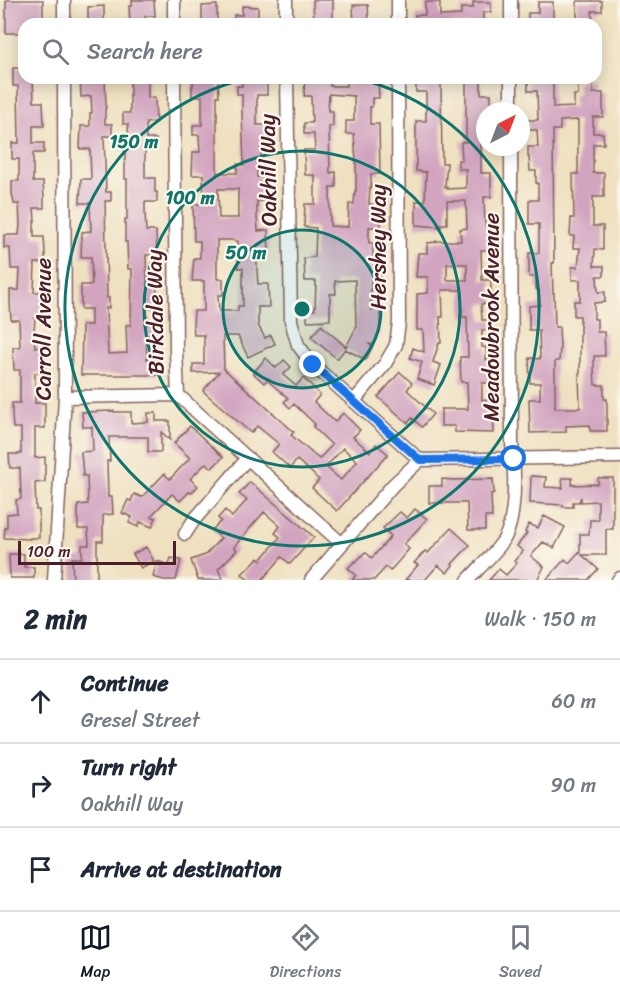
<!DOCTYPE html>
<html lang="en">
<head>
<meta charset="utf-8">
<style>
  body { margin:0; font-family:Sriracha,sans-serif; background:#f6f6f7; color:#1f2937 }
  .compass { position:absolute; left:476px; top:102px; width:54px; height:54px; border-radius:50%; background:#fff; box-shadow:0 3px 15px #0003; rotate:42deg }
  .scale { position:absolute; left:18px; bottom:15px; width:158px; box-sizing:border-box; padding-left:6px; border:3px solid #4a1f2b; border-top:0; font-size:16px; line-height:21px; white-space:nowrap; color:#4a1f2b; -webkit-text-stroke:4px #fbf7ec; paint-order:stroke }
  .stop { position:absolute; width:18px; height:18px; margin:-14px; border:4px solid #1a73e8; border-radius:50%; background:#fff }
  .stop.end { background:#1a73e8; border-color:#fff; box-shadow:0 2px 6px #0008 }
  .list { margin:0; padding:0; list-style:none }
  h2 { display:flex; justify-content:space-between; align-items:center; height:78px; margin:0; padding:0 24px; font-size:26px }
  h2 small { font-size:20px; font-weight:400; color:#747a83 }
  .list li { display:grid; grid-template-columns:39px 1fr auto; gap:18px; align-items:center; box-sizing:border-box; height:84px; padding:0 24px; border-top:2px solid #e0e1e3 }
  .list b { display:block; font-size:22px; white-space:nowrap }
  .list p { margin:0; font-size:20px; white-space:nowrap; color:#747a83 }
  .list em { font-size:20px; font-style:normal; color:#747a83 }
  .icon { flex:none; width:33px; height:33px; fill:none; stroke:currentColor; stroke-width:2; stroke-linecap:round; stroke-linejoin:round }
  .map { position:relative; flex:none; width:620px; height:580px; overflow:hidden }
  .search { position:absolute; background:#fff; box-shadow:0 3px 15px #0003; left:18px; right:18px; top:18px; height:66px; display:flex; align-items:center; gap:15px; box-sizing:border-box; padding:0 21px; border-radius:18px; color:#747a83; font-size:22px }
  .sheet { height:330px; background:#fff }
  nav { display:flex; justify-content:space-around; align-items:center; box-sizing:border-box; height:84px; border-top:2px solid #e0e1e3; background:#fff; font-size:16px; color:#747a83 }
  nav a { display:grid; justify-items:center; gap:3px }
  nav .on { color:#111827 }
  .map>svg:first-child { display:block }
  .building { fill:#d2a4c0; fill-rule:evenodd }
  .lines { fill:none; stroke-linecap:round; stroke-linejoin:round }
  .minor-casing { stroke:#84635f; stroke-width:15 }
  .minor { stroke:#fff; stroke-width:12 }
  .route { stroke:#1a73e8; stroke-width:8 }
  .ring { fill:none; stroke:#0f766e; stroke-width:3 }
  .labels { text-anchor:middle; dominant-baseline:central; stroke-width:4.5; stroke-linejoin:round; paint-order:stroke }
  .street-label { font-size:22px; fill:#4a1f2b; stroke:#fbf7ec }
  .centre { fill:#0f766e; stroke:#fbf7ec; stroke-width:3 }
  .ring-label { font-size:18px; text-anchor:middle; font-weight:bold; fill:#0f766e; stroke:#fbf7ec; stroke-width:4.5; stroke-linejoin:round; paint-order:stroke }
</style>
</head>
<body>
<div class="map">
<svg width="620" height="580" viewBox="0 0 620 580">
  <rect width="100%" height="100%" fill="#fbf7ec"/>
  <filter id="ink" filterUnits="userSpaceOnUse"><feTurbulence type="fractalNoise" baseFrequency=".0167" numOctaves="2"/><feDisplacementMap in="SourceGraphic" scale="12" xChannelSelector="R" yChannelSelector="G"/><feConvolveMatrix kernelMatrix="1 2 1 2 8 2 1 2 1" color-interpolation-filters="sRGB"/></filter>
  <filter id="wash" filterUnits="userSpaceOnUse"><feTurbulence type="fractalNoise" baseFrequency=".008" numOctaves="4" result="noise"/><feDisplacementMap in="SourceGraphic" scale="24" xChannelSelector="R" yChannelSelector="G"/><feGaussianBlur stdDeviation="1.35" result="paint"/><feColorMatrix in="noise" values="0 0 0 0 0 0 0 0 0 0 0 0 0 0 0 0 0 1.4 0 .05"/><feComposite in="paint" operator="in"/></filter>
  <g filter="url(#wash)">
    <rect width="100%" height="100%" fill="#efe0c0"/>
    <g id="blocks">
      <!-- building -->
      <path class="building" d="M6,0H43V19H35V24H24V33H6Z
        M132,0H154L155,16H145V24H130L129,6H132Z
        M313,0H333V24H314Z
        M577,1H602V11H592L593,24H577Z
        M425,2H440V16L461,15V8H473V2H491V12H483V24H415V15H425Z
        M538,2H553V24H528V13H538Z
        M217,5V24H202V6Z
        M353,5H368L369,24H354Z
        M104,6V24H88V7Z
        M242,6L258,7V24H234V15H242Z
        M13,68H24V78H33L34,102H43L44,126H33V143H44V153H33V182H43L44,198V208H34L35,221H34V237H44L45,253V263H35L34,292H44V308H45V318H35L34,331L35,347H45V373H35V403H45V428H35V458L45,457V482L35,483L36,510H39V538H30V539L4,538L5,527H7V514L17,513L16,500L21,499L20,468H10L9,454H21V428H13L12,414V403H20V370H14L13,347H20L19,320H11L10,302V290H19L20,269H11L10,248H4V235H19L20,225L19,204H14L12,193V181H19V159H12V143H19L18,86H13Z
        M80,78H105L106,108H105V124H112V136H104L106,192H111V201H105L107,298H109V308H106L108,354L127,353L126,325H131L132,269H128L127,242H125V219H127V179H125V147H129L128,124H123V113H130V78H148V98H155L156,122L146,123V139H156V149H145V178H155V192H157V202H145V212L146,231H156L157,255H146L147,284H157L156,308H147V324H157L158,335H146L147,359H157V375H81L82,325H91V309H81V285H92L91,257H81L82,232L91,231L90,203H80L81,179H91L90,149H80L81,126H90V113H92L91,96L81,97Z
        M193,78H218L219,96H217V173H237V164L244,165L242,112V94H237V86H242V78H267V95H257V125H267L268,148H261V161H257V177L268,178V201H257V217L258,231L268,230L269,254H257V271L258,284H268L269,307H258V325L265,338L271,335L275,344L248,357L238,336H223L224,369L294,432L291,435L319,459L332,445L313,427L315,424L294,404L290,408L284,402L288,398L267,380L264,383L253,373L266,358L276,368L284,360L291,367L283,375L296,386L303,378L311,385L320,395L314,402L335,422L343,413L360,430L353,437L370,452L376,444L388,454L337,511L312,488L319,480L311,472L297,460L290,468L272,452L279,444L257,426L251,433L203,391L219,372L193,373V364H204V335H194L193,325L194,311H204V281H192L194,258H200V241H194L193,204H204L203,175H192L193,152H200L199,135H193V125H202V96H192V86H193ZM218,189H238V218H219ZM217,240H234V241H238V268H243V306H238V311H219L218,295H223V279H217ZM343,448L357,461L341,480L326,467Z
        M305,78H330V86H347V78H378L379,98H372V107H370V124H379L380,174H371V187H370L369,204H379V217H380L381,227H369V243H373V257H380L381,281H371V310L380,309V331L373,345L369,344L372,347L366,360L345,349L337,359L311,337L321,325L346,347L356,328L355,280L335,281L336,294H330V320L307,321V310H315L316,281H305L304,258L315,257L316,228L304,227L305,204H315V175H305L304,150H315L314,134H304V123H312L311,96H304ZM329,94L354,96V121H346V134H354L356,161V191H355L354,204H349L348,227L330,226V187H336V172L330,173L329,127L333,126V111H328Z
        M528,78H553V108L574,107V95H578V81L593,80V93H603V117H593V133H603L604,144H593V173H604V197H593V226H603V250L595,249L594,266H604V276H597L598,292H605V302L594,303V319H597V332H604L605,356H594V368L595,385H604V399H607V431H590V425L566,426V432L530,433L529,399H540V383H530L529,358L540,359L539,330H529V306L540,305L539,289H536V277H529V253H539V224H529V200H538V183H536V171H530L529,157H528V147H538L537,130H529L528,120H538L537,91H528ZM578,120V174H573L574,218H571L570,236H574L573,248H580L578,267H572V280H580V301H574V316H580V373H579L580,408H555V361H559L560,348L559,327H555L554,293H553L552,263H554L553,130H560V121Z
        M441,81L442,163H447L445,187H447V189L466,188V169H458V160H462L461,142H466V81H481V94H491V111H485V118H481V134H485V144H481V173H491V197H484L485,226H491L493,250H481L482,280H491V293H493V303L481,304L482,320H492V330H482V347H486V360L493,359L492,383H482V400H493L494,433L455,432V426H441V409H468L467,382H461L460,357H468L467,317H462V290H442L443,317H440L441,343H439L433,362L441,365L434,385L417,379L422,362L410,358L413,348L424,352L423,330H417V294L428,293V277H416L418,253H427V243L436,242V241H461L460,229L467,228L466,201H447V224H441V227L416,225V201H425L426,172L416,171V121H426V92H416V82ZM447,264H467V280H447Z
        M400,372L412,383L407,390L433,414L422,427L412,418L408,423L378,397Z
        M114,411V412H131V423L148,422V413H156V421H170V440L161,432V452H148V437H109L110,461H107L108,497H112L113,514L103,515V541H97V580H73L72,558H82V545H89L88,529H78V505L88,504L87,476H83L81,452L93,451L92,427H83L82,412Z
        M190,426L223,457L212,468L206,463L190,479L198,486L191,493L189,492L180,501L172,494L151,516L156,518L152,527L140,522L138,527L129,523L132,517L122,513L128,500L131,501L134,494L142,497L164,474L170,479L190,458L174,443Z
        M531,476L546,477L545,487L563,488L562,478H572V485L598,484V478H613V529H606V555H582L598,569L588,580H546L565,559L569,563L579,552L580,553V534H589L590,520H598V501L581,502V497L579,502H573V507H563V505L530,503Z
        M442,479L452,480L493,479L494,493L491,494L492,517H485V530H468L467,503H429V486H442Z
        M250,482L314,537L290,564L282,557L262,580H248L242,574L258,558L261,560L280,537L275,533L280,526L264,512L234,547L237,550L218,569L223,580H198L191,560L205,555L221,538L212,530L221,521L218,518L225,510L232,517L247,500L239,494Z
        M415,509L427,519L404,544L409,549L390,571L386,567L374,580H352L356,575L348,568L355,561L356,562L365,552L372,558L391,536L383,528L400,512L407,518Z
        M544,516L565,527L554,548L543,542L531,556L544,567L537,580H489L499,569L506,575L517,563L514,561L523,551L517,546L527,533L525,532L529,524L538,528Z
        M451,528L470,545L452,564L453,565L447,573L438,565L425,580H405L418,565L414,563L425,551L428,553Z
        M146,547L154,561L141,568L133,554Z
        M9,554H24V567H34V578H10Z
        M171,558L181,560L176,580H164L153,577L157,561L169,565Z"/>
    </g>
  </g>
  <g filter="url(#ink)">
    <use href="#blocks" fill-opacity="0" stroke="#84635f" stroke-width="1.5"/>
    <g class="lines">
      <!-- minor casing -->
      <g class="minor-casing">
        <path id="minor" d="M64,0V24
          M174,0V24
          M286,0V24
          M398,0V24
          M511,0V24
          M174,78L176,351L178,395L342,544
          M287,78L291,321L298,345L313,365L420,460
          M511,78V111
          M65,397L178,395
          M354,401L385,364L396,345L399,322L398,78
          M185,534L194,520L248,458
          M54,580L65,397L64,78
          M311,580L393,485L420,460L620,457
          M468,580C479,568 494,554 503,541C517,519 515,469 512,443L511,147
          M618,580L620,578"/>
      </g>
      <!-- minor -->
      <use href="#minor" class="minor"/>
    </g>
  </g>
  <g class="lines" filter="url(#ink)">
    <!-- route -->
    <path class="route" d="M313,365L420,460L514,459"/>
  </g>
  <!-- distance rings -->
  <circle cx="302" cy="309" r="79" fill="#0f766e" fill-opacity=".12"/>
  <g class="ring">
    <circle cx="302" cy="309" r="79"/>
    <circle cx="302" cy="309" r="158"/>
    <path d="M355 78A237 237 0 1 1 249 78"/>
  </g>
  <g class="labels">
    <!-- street labels -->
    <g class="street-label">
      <text transform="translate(268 170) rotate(-91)">Oakhill Way</text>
      <text transform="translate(378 247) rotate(-90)">Hershey Way</text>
      <text transform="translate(155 312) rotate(-91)">Birkdale Way</text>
      <text transform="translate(491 317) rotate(-90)">Meadowbrook Avenue</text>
      <text transform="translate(43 329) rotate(-90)">Carroll Avenue</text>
    </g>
  </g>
  <circle cx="302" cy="309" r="9" class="centre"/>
  <g class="ring-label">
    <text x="134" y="148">150 m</text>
    <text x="190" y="204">100 m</text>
    <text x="246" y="259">50 m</text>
  </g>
</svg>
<svg class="compass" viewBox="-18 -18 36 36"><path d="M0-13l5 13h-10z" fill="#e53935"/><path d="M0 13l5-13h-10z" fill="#747a83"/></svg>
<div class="scale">100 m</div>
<div class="stop" style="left:514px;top:459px"></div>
<div class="stop end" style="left:313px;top:365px"></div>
<div class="search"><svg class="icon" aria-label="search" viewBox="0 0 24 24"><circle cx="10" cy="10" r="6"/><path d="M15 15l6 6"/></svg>Search here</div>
</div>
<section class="sheet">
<h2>2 min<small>Walk · 150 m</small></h2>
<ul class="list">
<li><svg class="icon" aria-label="ahead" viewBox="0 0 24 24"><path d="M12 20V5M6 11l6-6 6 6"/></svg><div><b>Continue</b><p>Gresel Street</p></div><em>60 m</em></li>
<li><svg class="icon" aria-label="right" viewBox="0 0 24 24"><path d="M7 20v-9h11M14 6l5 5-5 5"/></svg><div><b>Turn right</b><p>Oakhill Way</p></div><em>90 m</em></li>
<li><svg class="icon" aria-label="arrive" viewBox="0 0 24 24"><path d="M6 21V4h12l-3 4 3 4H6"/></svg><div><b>Arrive at destination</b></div></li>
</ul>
</section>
<nav>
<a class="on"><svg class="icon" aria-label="map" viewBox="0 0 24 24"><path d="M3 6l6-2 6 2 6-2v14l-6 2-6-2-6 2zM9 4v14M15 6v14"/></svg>Map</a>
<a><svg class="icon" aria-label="directions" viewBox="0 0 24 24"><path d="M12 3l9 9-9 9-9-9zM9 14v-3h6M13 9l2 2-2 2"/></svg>Directions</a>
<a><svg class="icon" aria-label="saved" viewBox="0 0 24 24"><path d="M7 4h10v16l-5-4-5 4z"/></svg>Saved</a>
</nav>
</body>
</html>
